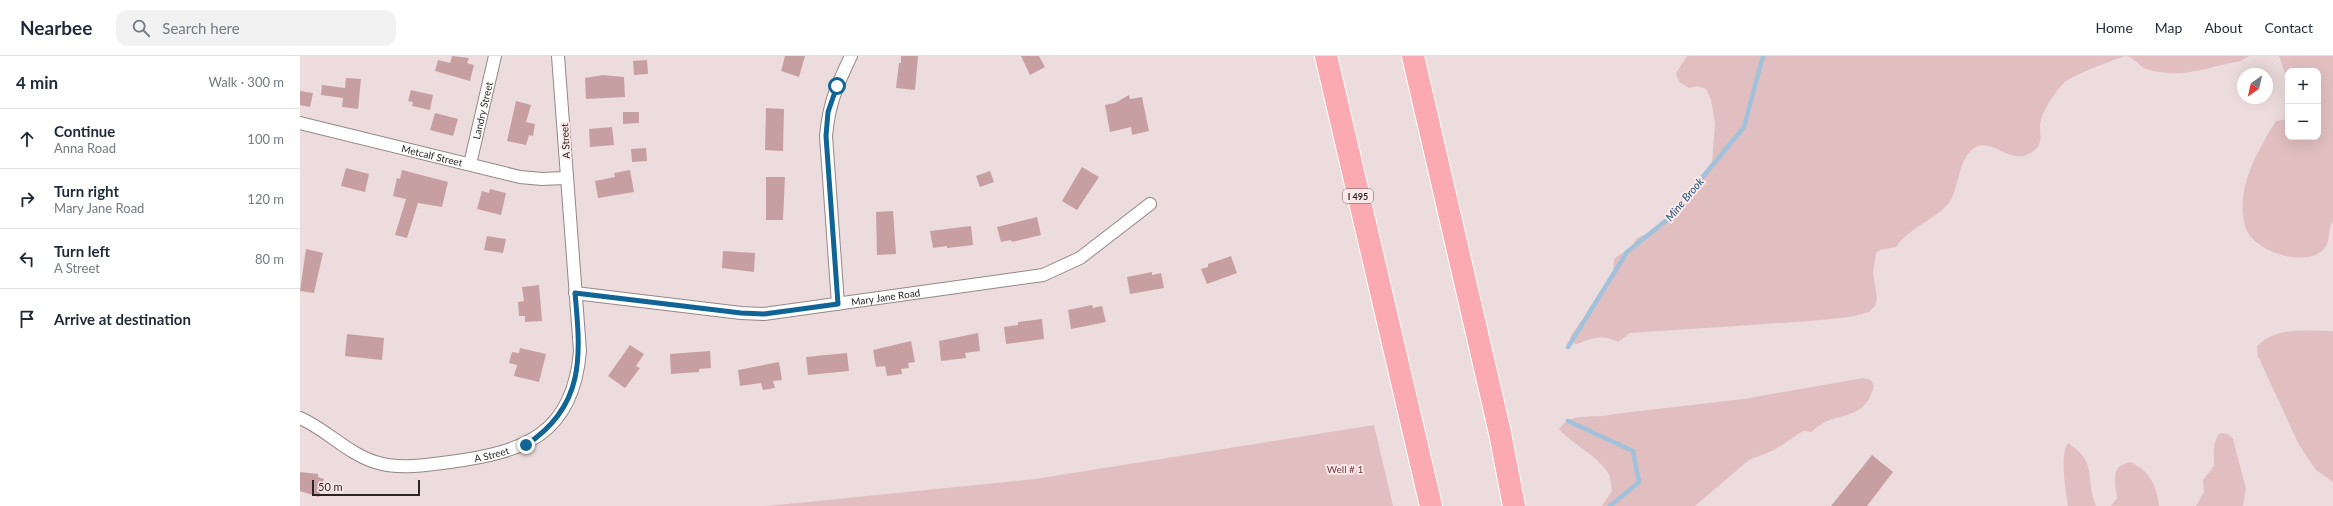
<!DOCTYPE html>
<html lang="en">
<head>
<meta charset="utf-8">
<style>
  body { margin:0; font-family:Lato,sans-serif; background:#f2f2f3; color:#1f2937 }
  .controls { position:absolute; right:12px; top:12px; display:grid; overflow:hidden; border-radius:8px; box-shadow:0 4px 16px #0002 }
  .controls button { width:36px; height:36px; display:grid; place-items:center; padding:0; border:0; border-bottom:1px solid #e0e1e3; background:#fff; color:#1f2937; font:20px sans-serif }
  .compass { position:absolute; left:1937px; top:12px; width:36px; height:36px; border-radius:50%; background:#fff; box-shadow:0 4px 16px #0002; rotate:214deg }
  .scale { position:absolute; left:12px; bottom:10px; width:108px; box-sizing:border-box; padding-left:4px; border:2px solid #2b2525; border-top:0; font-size:11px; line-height:14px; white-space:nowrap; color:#2b2525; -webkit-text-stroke:3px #fbe9ea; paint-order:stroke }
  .stop { position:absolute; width:12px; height:12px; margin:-9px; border:3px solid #106496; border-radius:50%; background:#fff }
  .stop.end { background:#106496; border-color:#fff; box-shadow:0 1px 4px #0008 }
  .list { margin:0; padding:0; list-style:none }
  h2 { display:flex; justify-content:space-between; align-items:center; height:52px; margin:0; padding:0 16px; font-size:17px }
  h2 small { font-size:13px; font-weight:400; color:#747a83 }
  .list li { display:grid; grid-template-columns:26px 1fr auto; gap:12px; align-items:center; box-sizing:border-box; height:60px; padding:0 16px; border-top:1px solid #e0e1e3 }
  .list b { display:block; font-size:15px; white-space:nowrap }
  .list p { margin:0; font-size:13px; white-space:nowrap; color:#747a83 }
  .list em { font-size:13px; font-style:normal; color:#747a83 }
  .icon { flex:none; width:22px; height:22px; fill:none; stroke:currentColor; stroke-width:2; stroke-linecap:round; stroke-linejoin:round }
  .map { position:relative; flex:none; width:2033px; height:450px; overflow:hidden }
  header { display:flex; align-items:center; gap:24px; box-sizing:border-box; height:56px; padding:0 20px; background:#fff; border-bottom:1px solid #e0e1e3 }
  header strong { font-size:19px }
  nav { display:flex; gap:22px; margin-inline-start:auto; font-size:14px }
  .search { width:280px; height:36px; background:#f2f2f3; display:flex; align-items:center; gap:10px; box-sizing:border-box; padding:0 14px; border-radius:12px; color:#747a83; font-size:15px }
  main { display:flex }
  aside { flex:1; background:#fff }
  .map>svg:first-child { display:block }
  .green { fill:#e1bfc1 }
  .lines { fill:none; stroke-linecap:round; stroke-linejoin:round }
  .stream { stroke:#a2c2db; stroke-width:4.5 }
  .building { fill:#c89fa1 }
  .minor-casing { stroke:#968687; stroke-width:14 }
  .motorway-casing { stroke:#fff; stroke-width:24 }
  .minor { stroke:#fff; stroke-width:12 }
  .motorway { stroke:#faaab0; stroke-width:22 }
  .route { stroke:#106496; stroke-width:5 }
  .labels { text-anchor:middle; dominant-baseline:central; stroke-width:4; stroke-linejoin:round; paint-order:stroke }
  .shield { fill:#fbe9ea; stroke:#696060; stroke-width:1 }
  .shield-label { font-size:9px; font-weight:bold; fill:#2b2525 }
  .street-label { font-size:10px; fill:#2b2525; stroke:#fbe9ea }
  .park-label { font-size:10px; fill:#743b41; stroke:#fbe9ea }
  .water-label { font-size:11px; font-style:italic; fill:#225578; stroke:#fbe9ea }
</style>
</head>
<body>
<header>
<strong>Nearbee</strong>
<div class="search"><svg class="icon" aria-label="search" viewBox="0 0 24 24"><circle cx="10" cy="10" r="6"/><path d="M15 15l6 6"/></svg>Search here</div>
<nav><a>Home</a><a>Map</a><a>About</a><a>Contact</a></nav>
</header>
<main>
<aside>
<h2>4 min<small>Walk · 300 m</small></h2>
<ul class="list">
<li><svg class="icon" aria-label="ahead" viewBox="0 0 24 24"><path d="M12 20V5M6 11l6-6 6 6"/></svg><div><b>Continue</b><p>Anna Road</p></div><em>100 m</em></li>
<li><svg class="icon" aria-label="right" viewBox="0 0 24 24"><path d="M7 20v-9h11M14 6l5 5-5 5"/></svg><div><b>Turn right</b><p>Mary Jane Road</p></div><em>120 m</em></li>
<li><svg class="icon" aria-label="left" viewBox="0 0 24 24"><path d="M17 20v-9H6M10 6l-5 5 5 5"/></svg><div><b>Turn left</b><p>A Street</p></div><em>80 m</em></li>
<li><svg class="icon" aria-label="arrive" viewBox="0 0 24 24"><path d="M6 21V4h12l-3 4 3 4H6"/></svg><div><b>Arrive at destination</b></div></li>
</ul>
</aside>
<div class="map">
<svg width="2033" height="450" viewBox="0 0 2033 450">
  <rect width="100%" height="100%" fill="#eddcdd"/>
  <!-- green -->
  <path class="green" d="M1387,0H1949L1941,5C1906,11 1885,23 1849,14C1840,12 1836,2 1826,0C1817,2 1771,20 1765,26C1755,35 1745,51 1741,64C1738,73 1744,86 1736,93C1713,114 1695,82 1676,91C1659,99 1659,130 1651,144C1641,161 1609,171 1596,191L1580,194L1576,197L1573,216L1577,243L1575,250L1569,256L1550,261L1510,265L1330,277L1318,286C1302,278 1292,282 1277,288L1273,287L1270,281L1310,226L1313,220L1314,203L1332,190L1337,182L1358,173L1390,138L1412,106L1415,67L1411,44L1406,33L1397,30L1389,32L1379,26L1376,17Z
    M1979,0H2033V165C2027,172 2031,183 2026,190C2011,215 1951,196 1945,170C1935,133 1958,94 1976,65L1988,63V81H2018V15H1988V26Z
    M2033,275V426L2016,414L1999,389L1958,300L1957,290C1978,270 2006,275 2033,275Z
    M1563,322L1571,324L1574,330C1563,370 1534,352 1512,376L1503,375L1474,394L1449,404L1395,450H1302L1312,435C1311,430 1311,421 1308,417C1296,398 1273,389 1259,373C1272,354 1295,364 1314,358L1443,343Z
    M1074,369L1093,450H467L735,423Z
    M1920,377L1928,378L1933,383L1946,433L1943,450H1896L1904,436L1903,424L1914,410C1914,398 1912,386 1920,377Z
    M1768,387C1799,408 1784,420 1796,450H1768C1766,435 1759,400 1768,387Z
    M1831,406C1850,416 1857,430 1859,450H1811L1817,442C1815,425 1810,409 1831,406Z"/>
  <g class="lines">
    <!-- stream -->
    <path class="stream" d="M1268,291L1327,196L1368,163L1444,71L1463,0
      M1268,365L1333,395L1339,426L1310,450"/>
  </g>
  <!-- building -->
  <path class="building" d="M152,0L169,2L167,7L174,9L170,25L135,15L138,4L150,7Z
    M485,0H505L499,21L481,15Z
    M601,0H618L615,34L596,32L599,7H601Z
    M721,0H739L745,11L730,19Z
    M347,4L348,18L334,19L333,5Z
    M303,19L324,21L325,41L286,43L285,22Z
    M46,22L61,23L58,53L42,51L43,42L21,39L22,29L45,32Z
    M111,34L133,39L130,54L112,50L113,46L108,45Z
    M0,35L13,37L10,51L0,49Z
    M829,39L830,43L842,41L849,75L832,79L831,71L810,76L805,49L815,47Z
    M216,45L231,49L226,66L235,68L233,80L229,79L226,89L207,85Z
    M466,52L484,53L483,95L465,94Z
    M323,56H339V67L323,68Z
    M135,57L158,63L153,80L130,74Z
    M312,71L314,89L290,91L289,73Z
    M346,92L347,105L332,106L331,93Z
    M782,111L799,121L777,154L762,145Z
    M46,112L69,118L65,136L41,130Z
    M102,114L148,126L142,151L118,147L107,182L95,179L106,143L93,140L97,122L100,123Z
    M330,114L334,136L298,142L295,125L315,121L314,117Z
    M690,115L694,126L680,131L676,120Z
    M466,121H485L483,164H466Z
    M190,133L206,137L201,159L177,153L182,135L189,137Z
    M593,155L596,198L577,199L576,156Z
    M737,161L741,179L712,186L711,184L701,186L697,171Z
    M671,170L673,189L647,192V190L633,192L630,175Z
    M187,180L206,183L203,197L184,194Z
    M6,193L23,197L14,237L0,235Z
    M423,195L455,197L454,216L422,212Z
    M931,200L937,217L907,228L901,213L908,211V208Z
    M852,216V219L861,217L864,232L830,238L827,221Z
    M239,229L242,265L225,266V260H219L218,246L224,245L222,231Z
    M792,249L793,252L802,250L806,266L771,273L768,254Z
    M742,263L744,283L706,288L704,271L718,269V266Z
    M678,277L680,295L665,297L666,302L641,305L639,285Z
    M47,278L84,282L82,304L45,300Z
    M611,285L615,306L608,307L609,312L601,313L602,318L587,320L585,310L576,311L573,294Z
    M330,289L344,298L336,310L340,312L325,332L308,320Z
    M220,292L246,298L239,326L214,320L217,309L209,307L212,296L219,297Z
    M410,295L411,312L399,313V316L371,318L370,298Z
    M547,297L549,315L508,319L506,301Z
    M479,306L482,324L473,325L475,332L463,334L461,327L440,330L438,314Z
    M1572,399L1593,416L1567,450H1531Z
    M0,416L18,418V421L24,423L19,441L0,435Z"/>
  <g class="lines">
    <!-- minor casing -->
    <g class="minor-casing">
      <g id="minor">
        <path id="s1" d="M0,67L220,121L242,123L265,122"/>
        <path id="s2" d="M170,108L195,0"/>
        <path id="s3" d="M275,237L441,257L464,258L743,219L780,202L850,148"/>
        <path d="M538,248L526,80C529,47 537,29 551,0"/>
        <path id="s4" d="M0,362C27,374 47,397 75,406C100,414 125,409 150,406C224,396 273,379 280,295L258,0"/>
      </g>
    </g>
    <!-- motorway casing -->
    <g class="motorway-casing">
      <path id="motorway" d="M1026,0L1131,450
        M1113,0L1200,377L1214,450"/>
    </g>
    <!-- minor -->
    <use href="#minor" class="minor"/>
    <!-- motorway -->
    <use href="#motorway" class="motorway"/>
  </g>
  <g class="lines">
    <!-- route -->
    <path class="route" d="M226,389C285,350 281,301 275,237L441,257L464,258L538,248L526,80L528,56L537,30"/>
  </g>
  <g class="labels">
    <!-- shield labels -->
    <rect class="shield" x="1043" y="133" width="30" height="14" rx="3"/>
    <g class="shield-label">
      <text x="1058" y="140">I 495</text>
    </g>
    <!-- street labels -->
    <g class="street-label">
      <text stroke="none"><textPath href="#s2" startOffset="55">Landry Street</textPath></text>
      <text transform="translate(265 85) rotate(-93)">A Street</text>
      <text stroke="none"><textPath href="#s1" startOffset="136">Metcalf Street</textPath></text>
      <text stroke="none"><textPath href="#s3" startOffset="313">Mary Jane Road</textPath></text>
      <text stroke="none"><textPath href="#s4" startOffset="205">A Street</textPath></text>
    </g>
    <!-- park labels -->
    <g class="park-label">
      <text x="1045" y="413">Well # 1</text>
    </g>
    <!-- water labels -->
    <g class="water-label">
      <text transform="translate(1384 143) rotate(-50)">Mine Brook</text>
    </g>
  </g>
</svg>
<div class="controls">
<button>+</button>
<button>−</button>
</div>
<svg class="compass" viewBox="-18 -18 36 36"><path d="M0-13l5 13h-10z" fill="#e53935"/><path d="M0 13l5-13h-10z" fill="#747a83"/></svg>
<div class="scale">50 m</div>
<div class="stop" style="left:537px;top:30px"></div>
<div class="stop end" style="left:226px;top:389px"></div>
</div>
</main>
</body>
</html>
